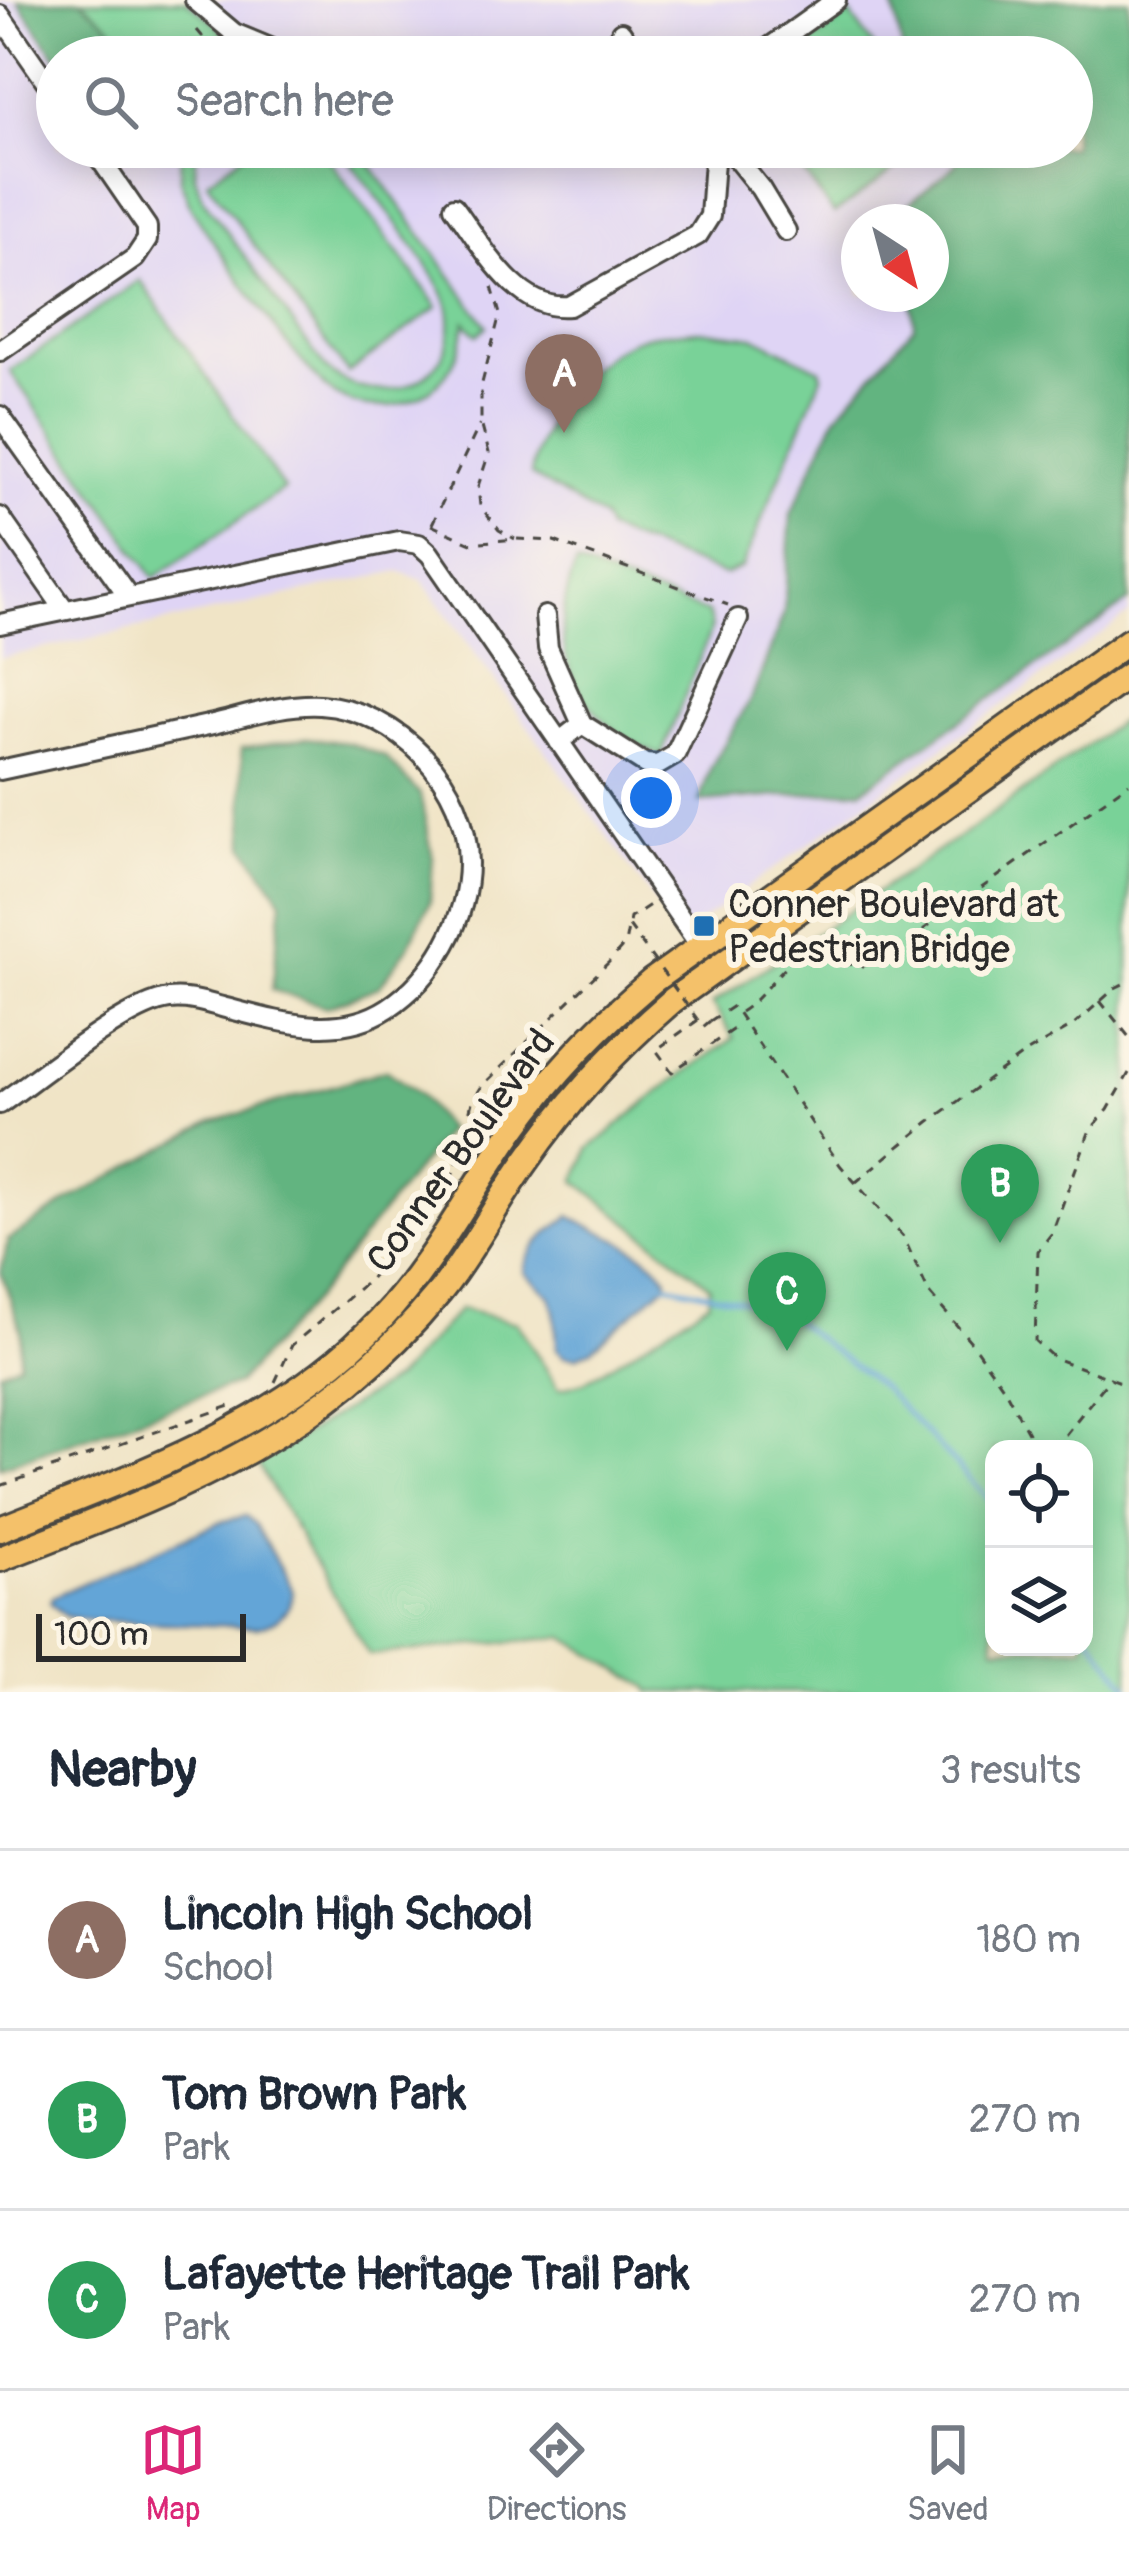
<!DOCTYPE html>
<html lang="en">
<head>
<meta charset="utf-8">
<style>
  body { margin:0; font-family:Pangolin,sans-serif; background:#f6f6f7; color:#1f2937 }
  .controls { position:absolute; right:36px; bottom:36px; display:grid; overflow:hidden; border-radius:24px; box-shadow:0 6px 30px #0003 }
  .controls button { width:108px; height:108px; display:grid; place-items:center; padding:0; border:0; border-bottom:3px solid #e0e1e3; background:#fff; color:#1f2937; font:60px sans-serif }
  .compass { position:absolute; left:841px; top:204px; width:108px; height:108px; border-radius:50%; background:#fff; box-shadow:0 6px 30px #0003; rotate:144deg }
  .scale { position:absolute; left:36px; bottom:30px; width:210px; box-sizing:border-box; padding-left:12px; border:6px solid #2b2b2b; border-top:0; font-size:33px; line-height:42px; white-space:nowrap; color:#2b2b2b; -webkit-text-stroke:9px #fcf5e5; paint-order:stroke }
  .you { position:absolute; left:651px; top:798px; width:42px; height:42px; margin:-30px; border:9px solid #fff; border-radius:50%; background:#1a73e8; box-shadow:0 0 0 18px #1a73e833 }
  .badge { display:grid; place-items:center; width:78px; height:78px; border-radius:50%; background:#db2777; color:#fff; font-size:39px; font-weight:700 }
  .pin { position:absolute; translate:-50% -99px; filter:drop-shadow(0 3px 6px #0008) }
  .pin::after { content:''; position:absolute; top:63px; width:42px; height:36px; background:inherit; clip-path:polygon(0 0,100% 0,50% 100%) }
  .list { margin:0; padding:0; list-style:none }
  h2 { display:flex; justify-content:space-between; align-items:center; height:156px; margin:0; padding:0 48px; font-size:51px }
  h2 small { font-size:39px; font-weight:400; color:#747a83 }
  .list li { display:grid; grid-template-columns:78px 1fr auto; gap:36px; align-items:center; box-sizing:border-box; height:180px; padding:0 48px; border-top:3px solid #e0e1e3 }
  .list b { display:block; font-size:45px; white-space:nowrap }
  .list p { margin:0; font-size:39px; white-space:nowrap; color:#747a83 }
  .list em { font-size:39px; font-style:normal; color:#747a83 }
  .icon { flex:none; width:66px; height:66px; fill:none; stroke:currentColor; stroke-width:2; stroke-linecap:round; stroke-linejoin:round }
  .map { position:relative; flex:none; width:1129px; height:1692px; overflow:hidden }
  .search { position:absolute; background:#fff; box-shadow:0 6px 30px #0003; left:36px; right:36px; top:36px; height:132px; display:flex; align-items:center; gap:30px; box-sizing:border-box; padding:0 42px; border-radius:66px; color:#747a83; font-size:45px }
  .sheet { height:696px; background:#fff }
  nav { display:flex; justify-content:space-around; align-items:center; box-sizing:border-box; height:168px; border-top:3px solid #e0e1e3; background:#fff; font-size:33px; color:#747a83 }
  nav a { display:grid; justify-items:center; gap:6px }
  nav .on { color:#db2777 }
  .map>svg:first-child { display:block }
  .built { fill:#dfd4f5; fill-rule:evenodd }
  .green { fill:#79d298; stroke:#527e62; stroke-width:3; fill-rule:evenodd }
  .forest { fill:#62b480; stroke:#467056; stroke-width:3 }
  .water { fill:#63a5d7; stroke:#476881; stroke-width:3 }
  .lines { fill:none; stroke-linecap:round; stroke-linejoin:round }
  .stream { stroke:#63a5d7; stroke-width:4.5 }
  .minor-casing { stroke:#494742; stroke-width:24 }
  .major-casing { stroke:#494742; stroke-width:30 }
  .path { stroke:#494742; stroke-width:3; stroke-dasharray:9 9; stroke-linecap:butt }
  .minor { stroke:#fff; stroke-width:18 }
  .major { stroke:#f4c16a; stroke-width:24 }
  .path-bridge { stroke:#494742; stroke-width:3; stroke-dasharray:9 9; stroke-linecap:butt }
  .poi-dot { fill:#1f6fb2; stroke:#fcf5e5; stroke-width:4.5 }
  .labels { text-anchor:middle; dominant-baseline:central; stroke-width:12; stroke-linejoin:round; paint-order:stroke }
  .poi-label { font-size:39px; fill:#2b2b2b; stroke:#fcf5e5; text-anchor:start }
  .street-label { font-size:39px; fill:#2b2b2b; stroke:#fcf5e5 }
</style>
</head>
<body>
<div class="map">
<svg width="1129" height="1692" viewBox="0 0 1129 1692">
  <rect width="100%" height="100%" fill="#fcf5e5"/>
  <filter id="ink" filterUnits="userSpaceOnUse"><feTurbulence type="fractalNoise" baseFrequency=".00833" numOctaves="2"/><feDisplacementMap in="SourceGraphic" scale="24" xChannelSelector="R" yChannelSelector="G"/><feConvolveMatrix kernelMatrix="1 2 1 2 8 2 1 2 1" color-interpolation-filters="sRGB"/></filter>
  <filter id="wash" filterUnits="userSpaceOnUse"><feTurbulence type="fractalNoise" baseFrequency=".004" numOctaves="4" result="noise"/><feDisplacementMap in="SourceGraphic" scale="48" xChannelSelector="R" yChannelSelector="G"/><feGaussianBlur stdDeviation="2.7" result="paint"/><feColorMatrix in="noise" values="0 0 0 0 0 0 0 0 0 0 0 0 0 0 0 0 0 1.4 0 .05"/><feComposite in="paint" operator="in"/></filter>
  <g filter="url(#wash)">
    <rect width="100%" height="100%" fill="#f0e4c6"/>
    <!-- built -->
    <path class="built" d="M0,0H1003L1043,57H57V147H1072L1129,179V614L680,936L422,580L399,571L0,658ZM859,222H931V294H859Z"/>
    <!-- green -->
    <path class="green" d="M81,0H185L214,22L241,54L237,57L143,55Z
      M850,14L881,57H791Z
      M181,147H196L195,176L204,200L323,365C372,417 462,384 449,309C443,276 363,180 339,147H358L487,326L477,335L465,322C462,353 448,382 419,397C394,410 364,410 339,397C305,379 216,246 191,208L180,179Z
      M253,147H320L438,307L348,373L207,181Z
      M785,147H925L834,214Z
      M140,280L284,489L154,578L10,371Z
      M698,330L755,337L820,369L822,376L742,567L724,575L607,530L602,518L531,475C539,423 584,363 632,341C652,332 677,332 698,330Z
      M576,564L708,613L712,627L661,756C576,720 542,653 576,564Z
      M1129,715V1692H650L648,1687L564,1637L369,1655L257,1463L395,1379L460,1309L517,1323L559,1389L584,1382L709,1302L710,1286L576,1181L589,1149L669,1084L734,1038L712,1004L981,822ZM994,1449H1084V1647H994Z"/>
    <!-- forest -->
    <path class="forest" d="M81,0L143,55L161,57L57,58L18,1Z
      M892,0H1129V601L862,790L699,802L711,767L753,695L784,613L791,514L836,416L914,326L911,294H931V222H891L892,217L955,166L962,147H1072V57H904Z
      M306,738L349,743L384,756L420,794L433,858L430,902L408,947L379,987L327,1007L272,990L282,900L245,846L241,749Z
      M386,1070L419,1094L447,1130L315,1298L237,1384L0,1467V1371L19,1363L21,1331L1,1272L8,1240L73,1198L212,1122Z"/>
    <!-- water -->
    <path class="water" d="M570,1216C602,1234 646,1247 667,1278L666,1284L591,1350L576,1357L565,1356L557,1349L555,1311L550,1296L524,1272C526,1247 552,1230 570,1216Z
      M246,1516L256,1525L293,1592C290,1613 277,1622 257,1627L90,1620L65,1616L50,1602L52,1597L220,1522Z"/>
    <g class="lines">
      <!-- stream -->
      <path class="stream" d="M666,1284L777,1308L883,1388L994,1505
        M1084,1628L1129,1687"/>
    </g>
  </g>
  <g filter="url(#ink)">
    <g class="lines">
      <!-- minor casing -->
      <g class="minor-casing">
        <path id="minor" d="M195,0L234,33L292,57
          M0,15L57,97
          M621,32L637,57
          M756,57L836,0
          M727,147L760,188L786,231
          M454,207C481,243 516,312 569,306L698,235L710,216L715,147
          M0,351L135,258L147,240V227L92,147
          M0,416L129,597
          M0,517L65,610
          M545,616L548,648L582,724
          M0,624L399,541L419,544L430,554L700,946
          M559,742L582,724L645,764L658,765L675,755L738,619
          M0,770C71,755 142,739 213,724C246,716 285,703 320,705C399,710 468,784 468,863C468,918 435,977 388,1008C337,1041 277,1021 222,1007C204,1002 188,997 169,999C126,1005 39,1077 0,1104"/>
      </g>
      <!-- major casing -->
      <g class="major-casing">
        <path id="major" d="M0,1529C134,1475 278,1428 380,1320C429,1268 461,1208 500,1149C542,1084 593,1031 652,981L1129,641
          M0,1559C173,1491 318,1441 440,1292C473,1251 496,1204 526,1162C569,1100 616,1049 673,1000L1129,675"/>
      </g>
      <!-- path -->
      <path class="path" d="M197,30L202,36L209,30
        M492,287L500,314L481,387V423L489,453L478,486L480,506L499,530L515,539
        M432,524L480,424
        M431,525L471,543L515,539L554,541L728,605
        M1100,1001L1129,1037
        M740,1012C763,998 775,972 798,957L863,966L886,956L1129,783
        M698,1020L656,1050L672,1072L739,1025
        M710,1021L733,1006L840,1165L904,1238L929,1293L971,1342L1004,1388L1032,1440L1043,1449
        M1129,1073L1108,1110L1090,1130L1052,1233L1038,1251L1035,1341L1054,1358L1129,1385
        M856,1182L929,1122L1021,1056L1074,1025L1115,988L1129,981
        M275,1382L292,1345L370,1279L455,1171L472,1102L482,1086L609,962L625,944L630,918L653,903
        M1054,1449L1111,1377
        M0,1486L236,1404"/>
      <!-- minor -->
      <use href="#minor" class="minor"/>
      <!-- major -->
      <use href="#major" class="major"/>
      <!-- path-bridge -->
      <path class="path-bridge" d="M629,926L703,1027L710,1021"/>
    </g>
  </g>
  <!-- markers -->
  <rect class="poi-dot" x="692" y="914" width="24" height="24" rx="6"/>
  <g class="labels">
    <!-- poi labels -->
    <g class="poi-label">
      <text x="728" y="904">Conner Boulevard at<tspan x="728" dy="45">Pedestrian Bridge</tspan></text>
    </g>
    <!-- street labels -->
    <g class="street-label">
      <text transform="translate(461 1151) rotate(-54)">Conner Boulevard</text>
    </g>
  </g>
</svg>
<div class="controls">
<button><svg class="icon" aria-label="locate" viewBox="0 0 24 24"><circle cx="12" cy="12" r="6"/><path d="M12 2v4M12 18v4M2 12h4M18 12h4"/></svg></button>
<button><svg class="icon" aria-label="layers" viewBox="0 0 24 24"><path d="M12 4l9 5-9 5-9-5zM3 14l9 5 9-5"/></svg></button>
</div>
<svg class="compass" viewBox="-18 -18 36 36"><path d="M0-13l5 13h-10z" fill="#e53935"/><path d="M0 13l5-13h-10z" fill="#747a83"/></svg>
<div class="scale">100 m</div>
<div class="you"></div>
<div class="pin badge" style="left:564px;top:433px;background:#8d6e63">A</div>
<div class="pin badge" style="left:1000px;top:1243px;background:#2e9e5b">B</div>
<div class="pin badge" style="left:787px;top:1351px;background:#2e9e5b">C</div>
<div class="search"><svg class="icon" aria-label="search" viewBox="0 0 24 24"><circle cx="10" cy="10" r="6"/><path d="M15 15l6 6"/></svg>Search here</div>
</div>
<section class="sheet">
<h2>Nearby<small>3 results</small></h2>
<ul class="list">
<li><span class="badge" style="background:#8d6e63">A</span><div><b>Lincoln High School</b><p>School</p></div><em>180 m</em></li>
<li><span class="badge" style="background:#2e9e5b">B</span><div><b>Tom Brown Park</b><p>Park</p></div><em>270 m</em></li>
<li><span class="badge" style="background:#2e9e5b">C</span><div><b>Lafayette Heritage Trail Park</b><p>Park</p></div><em>270 m</em></li>
</ul>
</section>
<nav>
<a class="on"><svg class="icon" aria-label="map" viewBox="0 0 24 24"><path d="M3 6l6-2 6 2 6-2v14l-6 2-6-2-6 2zM9 4v14M15 6v14"/></svg>Map</a>
<a><svg class="icon" aria-label="directions" viewBox="0 0 24 24"><path d="M12 3l9 9-9 9-9-9zM9 14v-3h6M13 9l2 2-2 2"/></svg>Directions</a>
<a><svg class="icon" aria-label="saved" viewBox="0 0 24 24"><path d="M7 4h10v16l-5-4-5 4z"/></svg>Saved</a>
</nav>
</body>
</html>
